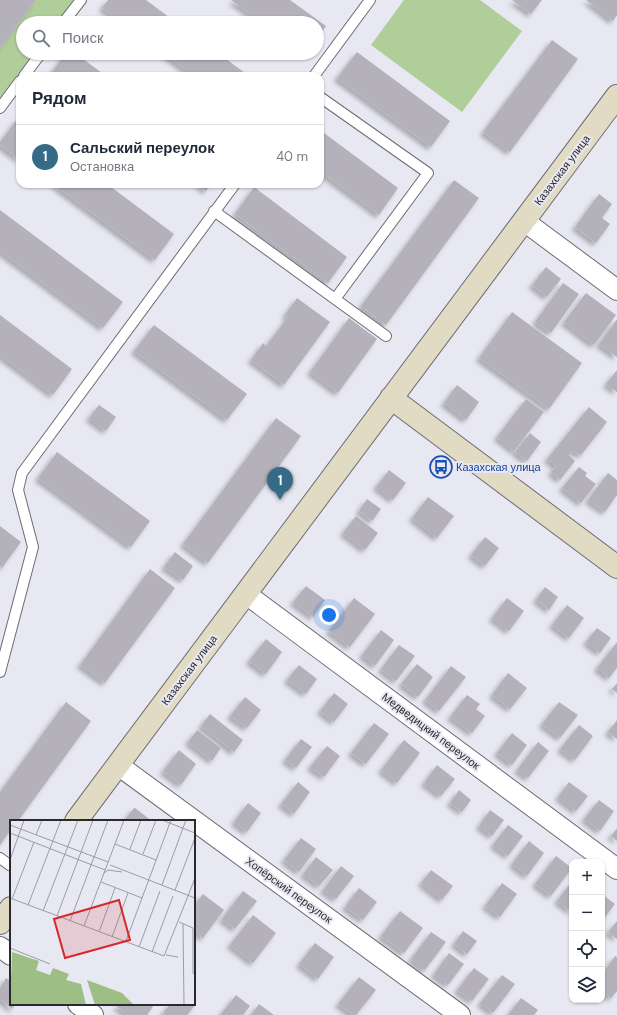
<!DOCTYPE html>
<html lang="ru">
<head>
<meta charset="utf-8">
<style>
  body { margin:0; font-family:"DM Sans",sans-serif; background:#f6f6f7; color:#1f2937 }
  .controls { position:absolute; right:12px; bottom:12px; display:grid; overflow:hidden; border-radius:8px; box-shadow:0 1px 3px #0004 }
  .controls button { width:36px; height:36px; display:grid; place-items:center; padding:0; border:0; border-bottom:1px solid #e0e1e3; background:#fff; color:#1f2937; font:20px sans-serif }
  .you { position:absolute; left:329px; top:615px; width:14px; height:14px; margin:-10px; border:3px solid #fff; border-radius:50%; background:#1a73e8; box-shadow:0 0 0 6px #1a73e833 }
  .badge { display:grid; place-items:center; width:26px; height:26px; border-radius:50%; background:#366b87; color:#fff; font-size:13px; font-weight:700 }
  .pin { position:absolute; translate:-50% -33px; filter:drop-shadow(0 1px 2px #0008) }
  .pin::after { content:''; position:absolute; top:21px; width:14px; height:12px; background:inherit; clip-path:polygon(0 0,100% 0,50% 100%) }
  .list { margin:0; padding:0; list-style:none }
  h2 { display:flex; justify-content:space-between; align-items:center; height:52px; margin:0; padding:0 16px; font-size:17px }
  h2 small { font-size:13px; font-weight:400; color:#747a83 }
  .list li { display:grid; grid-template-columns:26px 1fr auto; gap:12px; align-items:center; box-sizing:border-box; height:64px; padding:0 16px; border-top:1px solid #e0e1e3 }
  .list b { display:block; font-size:15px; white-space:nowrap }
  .list p { margin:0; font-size:13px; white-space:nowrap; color:#747a83 }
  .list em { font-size:13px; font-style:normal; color:#747a83 }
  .icon { flex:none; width:22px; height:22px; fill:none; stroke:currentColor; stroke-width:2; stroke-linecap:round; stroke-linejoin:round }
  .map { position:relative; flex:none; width:617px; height:1015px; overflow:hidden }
  .search { position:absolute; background:#fff; box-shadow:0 1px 3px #0004; left:16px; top:16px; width:308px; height:44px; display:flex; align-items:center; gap:10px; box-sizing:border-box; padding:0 14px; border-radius:22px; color:#747a83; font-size:15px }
  .panel { position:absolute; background:#fff; box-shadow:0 1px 3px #0004; left:16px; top:72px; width:308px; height:116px; border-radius:12px }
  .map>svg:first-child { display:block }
  .green { fill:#afce9a }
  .building { fill:#b5b1ba; filter:url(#shadow) }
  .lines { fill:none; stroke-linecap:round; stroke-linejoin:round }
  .service-casing { stroke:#6d6c75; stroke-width:12 }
  .minor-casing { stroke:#6d6c75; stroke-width:22 }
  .secondary-casing { stroke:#6d6c75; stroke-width:24 }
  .service { stroke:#fff; stroke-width:10 }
  .minor { stroke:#fff; stroke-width:20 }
  .secondary { stroke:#e2dbc3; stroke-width:22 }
  .labels { text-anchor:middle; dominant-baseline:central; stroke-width:4; stroke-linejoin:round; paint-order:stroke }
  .street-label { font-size:11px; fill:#2a2a2e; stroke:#e8e8f2 }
  .transit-label { font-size:11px; fill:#164399; stroke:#e8e8f2; text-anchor:start }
  .inset-road { fill:none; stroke:#9c9ca4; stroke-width:1 }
  .view { fill:#d62828; fill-opacity:0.15; stroke:#d62828; stroke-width:2 }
  .inset-edge { fill:none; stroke:#2a2a2e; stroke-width:2 }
</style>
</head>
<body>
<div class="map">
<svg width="617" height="1015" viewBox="0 0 617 1015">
  <defs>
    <filter id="shadow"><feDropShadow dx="-3.5" dy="3.5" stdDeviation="2" flood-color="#0004"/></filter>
  </defs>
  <rect width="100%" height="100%" fill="#e8e8f2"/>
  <!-- green -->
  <path class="green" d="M36,0H81L63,23H23V53H41L0,108V48Z
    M404,0H480L522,31L462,112L371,45Z"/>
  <!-- building -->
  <path class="building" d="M0,0H36L0,48Z
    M108,0H146L177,23H123L102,8Z
    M231,0H290L326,26L317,38V23H262Z
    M512,0H542L531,14Z
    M586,0H617V15L613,21Z
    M552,40L578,59L510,152L483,132Z
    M357,52L450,121L431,147L337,78Z
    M66,53H75L106,76H52L50,75Z
    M163,53H218L249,76H194Z
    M18,118L20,119V160L0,145V142Z
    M320,130L398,188L379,215L320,171Z
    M454,180L479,198L386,325L361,306Z
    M53,184H107L174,234L155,260Z
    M197,184H211L206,191Z
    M254,187L347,257L328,283L235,214Z
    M599,194L612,204L602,218L610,224L596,243L575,227Z
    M0,210L123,302L103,328L0,251Z
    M546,267L561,279L547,297L532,285Z
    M563,283L579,294L551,333L535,322Z
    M586,293L616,315L594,345L564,322Z
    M297,298L330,322L284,385L251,360L263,343L266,346L288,317L285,315Z
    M512,312L582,363L549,409L479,358Z
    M0,315L72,369L53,395L0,355Z
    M349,318L377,339L338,393L310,372Z
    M617,319V357L599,344Z
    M154,325L247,394L227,420L134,351Z
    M617,370V392L606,384Z
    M457,385L479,402L466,420L444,403Z
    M526,399L544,412L514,451L497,437Z
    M99,405L116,417L106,431L89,418Z
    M589,407L607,422L581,455L572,451L569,455L575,461L560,480L551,472L556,466L547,459Z
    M276,418L301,436L208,563L183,544Z
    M530,433L541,442L527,461L515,452Z
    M57,452L150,521L131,547L38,478Z
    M579,467L587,473L585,476L596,484L581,503L562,488Z
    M389,470L406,483L393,500L376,487Z
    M608,473L617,480V495L605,512L588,500Z
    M428,497L454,516L437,538L412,518Z
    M367,499L381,509L372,521L359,511Z
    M356,516L378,533L365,550L343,533Z
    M0,526L21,542L2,568L0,566Z
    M485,537L499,548L485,566L471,555Z
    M175,552L193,566L183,580L164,567Z
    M150,569L175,588L105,683L80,665Z
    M306,586L325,600L313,617L293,602Z
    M545,587L558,597L549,610L536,600Z
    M354,598L375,614L350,647L329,631Z
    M507,598L524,611L509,631L492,618Z
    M567,605L584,618L569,638L552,625Z
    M597,628L611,638L600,653L586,642Z
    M381,630L394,640L375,666L362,655Z
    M266,639L282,652L266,674L249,661Z
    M617,642V668L609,678L597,668Z
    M399,645L415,656L396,681L381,669Z
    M417,664L433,677L418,697L401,684Z
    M299,665L317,679L306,694L287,680Z
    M451,666L466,677L439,711L425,700Z
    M508,673L527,688L510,709L492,695Z
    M617,683V693L612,689Z
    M334,693L348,704L334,722L320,711Z
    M467,695L480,704L476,709L485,716L472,733L450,717Z
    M245,697L261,710L247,728L230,716Z
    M66,702L91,721L18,821H11V830L0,845V792Z
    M559,702L578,715L560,738L542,724Z
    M210,714L243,740L234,752L201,726Z
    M617,720V739L608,732Z
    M374,723L389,734L366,764L351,753Z
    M579,725L593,736L575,760L560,749Z
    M197,730L221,748L212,761L188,742Z
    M512,733L527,745L512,765L497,753Z
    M301,739L312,747L296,768L285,760Z
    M404,740L420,753L397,783L381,770Z
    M538,742L549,751L528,778L517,770Z
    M327,746L340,756L324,777L310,767Z
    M179,750L196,764L181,785L163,771Z
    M437,765L455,779L441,796L424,783Z
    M298,782L310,792L294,814L281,804Z
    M569,782L588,796L576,811L558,797Z
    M459,790L471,800L462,812L450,803Z
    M599,800L614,811L600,831L584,819Z
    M248,803L261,813L247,832L234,822Z
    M134,808H135L152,821H124Z
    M490,810L504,820L492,836L479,826Z
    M508,825L523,836L508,856L493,845Z
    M617,828V841L611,836Z
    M301,838L316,849L299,872L284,860Z
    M529,841L544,853L527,876L512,864Z
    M556,856L572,868L551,896L535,884Z
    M316,857L333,870L319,886L303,874Z
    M341,866L354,876L336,899L323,890Z
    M431,870L453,886L442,900L421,883Z
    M572,881V912L557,901Z
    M502,883L517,894L500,917L485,906Z
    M359,888L377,902L363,920L345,907Z
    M243,891L257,901L235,929L222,919Z
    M203,894L224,910L203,938L194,931V905Z
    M602,894L615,904L602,921Z
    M400,911L423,928L404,953L381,936Z
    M253,915L276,933L253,963L230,945Z
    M617,921V939L608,932Z
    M463,931L477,941L467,954L454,944Z
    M431,932L446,942L425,970L411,959Z
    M315,943L334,957L318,979L299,964Z
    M449,953L464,964L448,985L434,974Z
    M615,956L617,957V991L611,998L602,991V974Z
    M474,968L489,979L472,1001L457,990Z
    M502,975L515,984L493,1013L480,1003Z
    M359,977L376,990L356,1015H353L338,1004Z
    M6,978L11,981V1004H16L12,1009L0,999V988Z
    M236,995L250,1006L243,1015H220Z
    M521,998L538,1010L534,1015H508Z
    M119,1004H153L154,1005L147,1015H128L117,1007Z
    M170,1004H196L187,1015H166L163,1013Z
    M259,1004L274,1015H251Z"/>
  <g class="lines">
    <!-- service casing -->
    <g class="service-casing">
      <path id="service" d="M63,23L81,0
        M24,76L41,53
        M314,76L370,0
        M320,97L428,173L335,299
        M0,108L20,81
        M214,211L386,336
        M0,672L33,547L18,490L22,473L235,184
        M0,858L11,866"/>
    </g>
    <!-- minor casing -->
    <g class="minor-casing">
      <path id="minor" d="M524,221L617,290
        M246,594L617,869
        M118,765L460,1015
        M0,947L11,955
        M78,1004L93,1015"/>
    </g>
    <!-- secondary casing -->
    <g class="secondary-casing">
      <path id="secondary" d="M391,398L617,567
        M76,821L617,96
        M0,923L11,908"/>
    </g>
    <!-- service -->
    <use href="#service" class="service"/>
    <!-- minor -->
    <use href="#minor" class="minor"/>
    <!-- secondary -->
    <use href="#secondary" class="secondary"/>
  </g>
  <!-- icons -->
  <defs>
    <g id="bus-ring" transform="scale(1.15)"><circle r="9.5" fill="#e8e8f2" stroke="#1a4fb4" stroke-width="1.5"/><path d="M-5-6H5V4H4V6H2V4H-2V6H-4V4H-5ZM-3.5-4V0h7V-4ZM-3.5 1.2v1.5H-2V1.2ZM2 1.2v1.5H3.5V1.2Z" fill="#1a4fb4"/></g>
  </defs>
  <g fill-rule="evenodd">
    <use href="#bus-ring" x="441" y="467"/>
  </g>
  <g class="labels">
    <!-- street labels -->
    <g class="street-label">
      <text transform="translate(562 170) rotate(-53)">Казахская улица</text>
      <text transform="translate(189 670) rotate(-53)">Казахская улица</text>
      <text transform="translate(431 731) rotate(37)">Медведицкий переулок</text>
      <text transform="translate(289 890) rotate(36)">Хопёрский переулок</text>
    </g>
    <!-- transit labels -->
    <g class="transit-label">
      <text x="456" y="467">Казахская улица</text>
    </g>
  </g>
  <!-- overview -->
  <g transform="translate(10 820)">
    <rect width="185" height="185" fill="#e8e8f2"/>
    <path d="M2,132L29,141L26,150L40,155L43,148L59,154L56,160L71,164L76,185H0ZM77,160L112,173L124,185H85Z" fill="#9dbf86"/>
    <path class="inset-road" d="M152,0L185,13M0,5L98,42M0,13L95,50M26,15L32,0M105,24L146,40M120,29L131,0M133,34L146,0M0,40L14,0M100,45L185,78M94,53L98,50L112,52M91,62L132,78M152,65L176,0M165,70L185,18M178,76L185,58M0,78L154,136L178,76M2,79L24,22M18,85L51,0M33,91L68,0M47,96L83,0M60,101L98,0M169,102L183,108V154M173,104L174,185M74,106L114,0M89,112L105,68M102,117L118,73M116,121L161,0M129,127L150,71M0,128L40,144M142,132L163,76M156,135L168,137"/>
    <path class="view" d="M109,80L120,120L55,138L44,99Z"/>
    <rect width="185" height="185" class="inset-edge"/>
  </g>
</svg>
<div class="controls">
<button>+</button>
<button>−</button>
<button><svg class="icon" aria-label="locate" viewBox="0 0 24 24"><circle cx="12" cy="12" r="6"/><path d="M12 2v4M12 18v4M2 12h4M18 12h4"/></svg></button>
<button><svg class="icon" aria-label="layers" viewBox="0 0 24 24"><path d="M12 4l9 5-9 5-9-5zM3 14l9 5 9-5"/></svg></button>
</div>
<div class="you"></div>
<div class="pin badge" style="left:280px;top:500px">1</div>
<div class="search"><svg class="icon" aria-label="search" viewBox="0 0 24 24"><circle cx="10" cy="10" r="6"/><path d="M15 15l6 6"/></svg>Поиск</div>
<section class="panel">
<h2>Рядом<small></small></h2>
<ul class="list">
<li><span class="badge">1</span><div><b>Сальский переулок</b><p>Остановка</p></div><em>40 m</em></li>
</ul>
</section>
</div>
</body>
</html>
